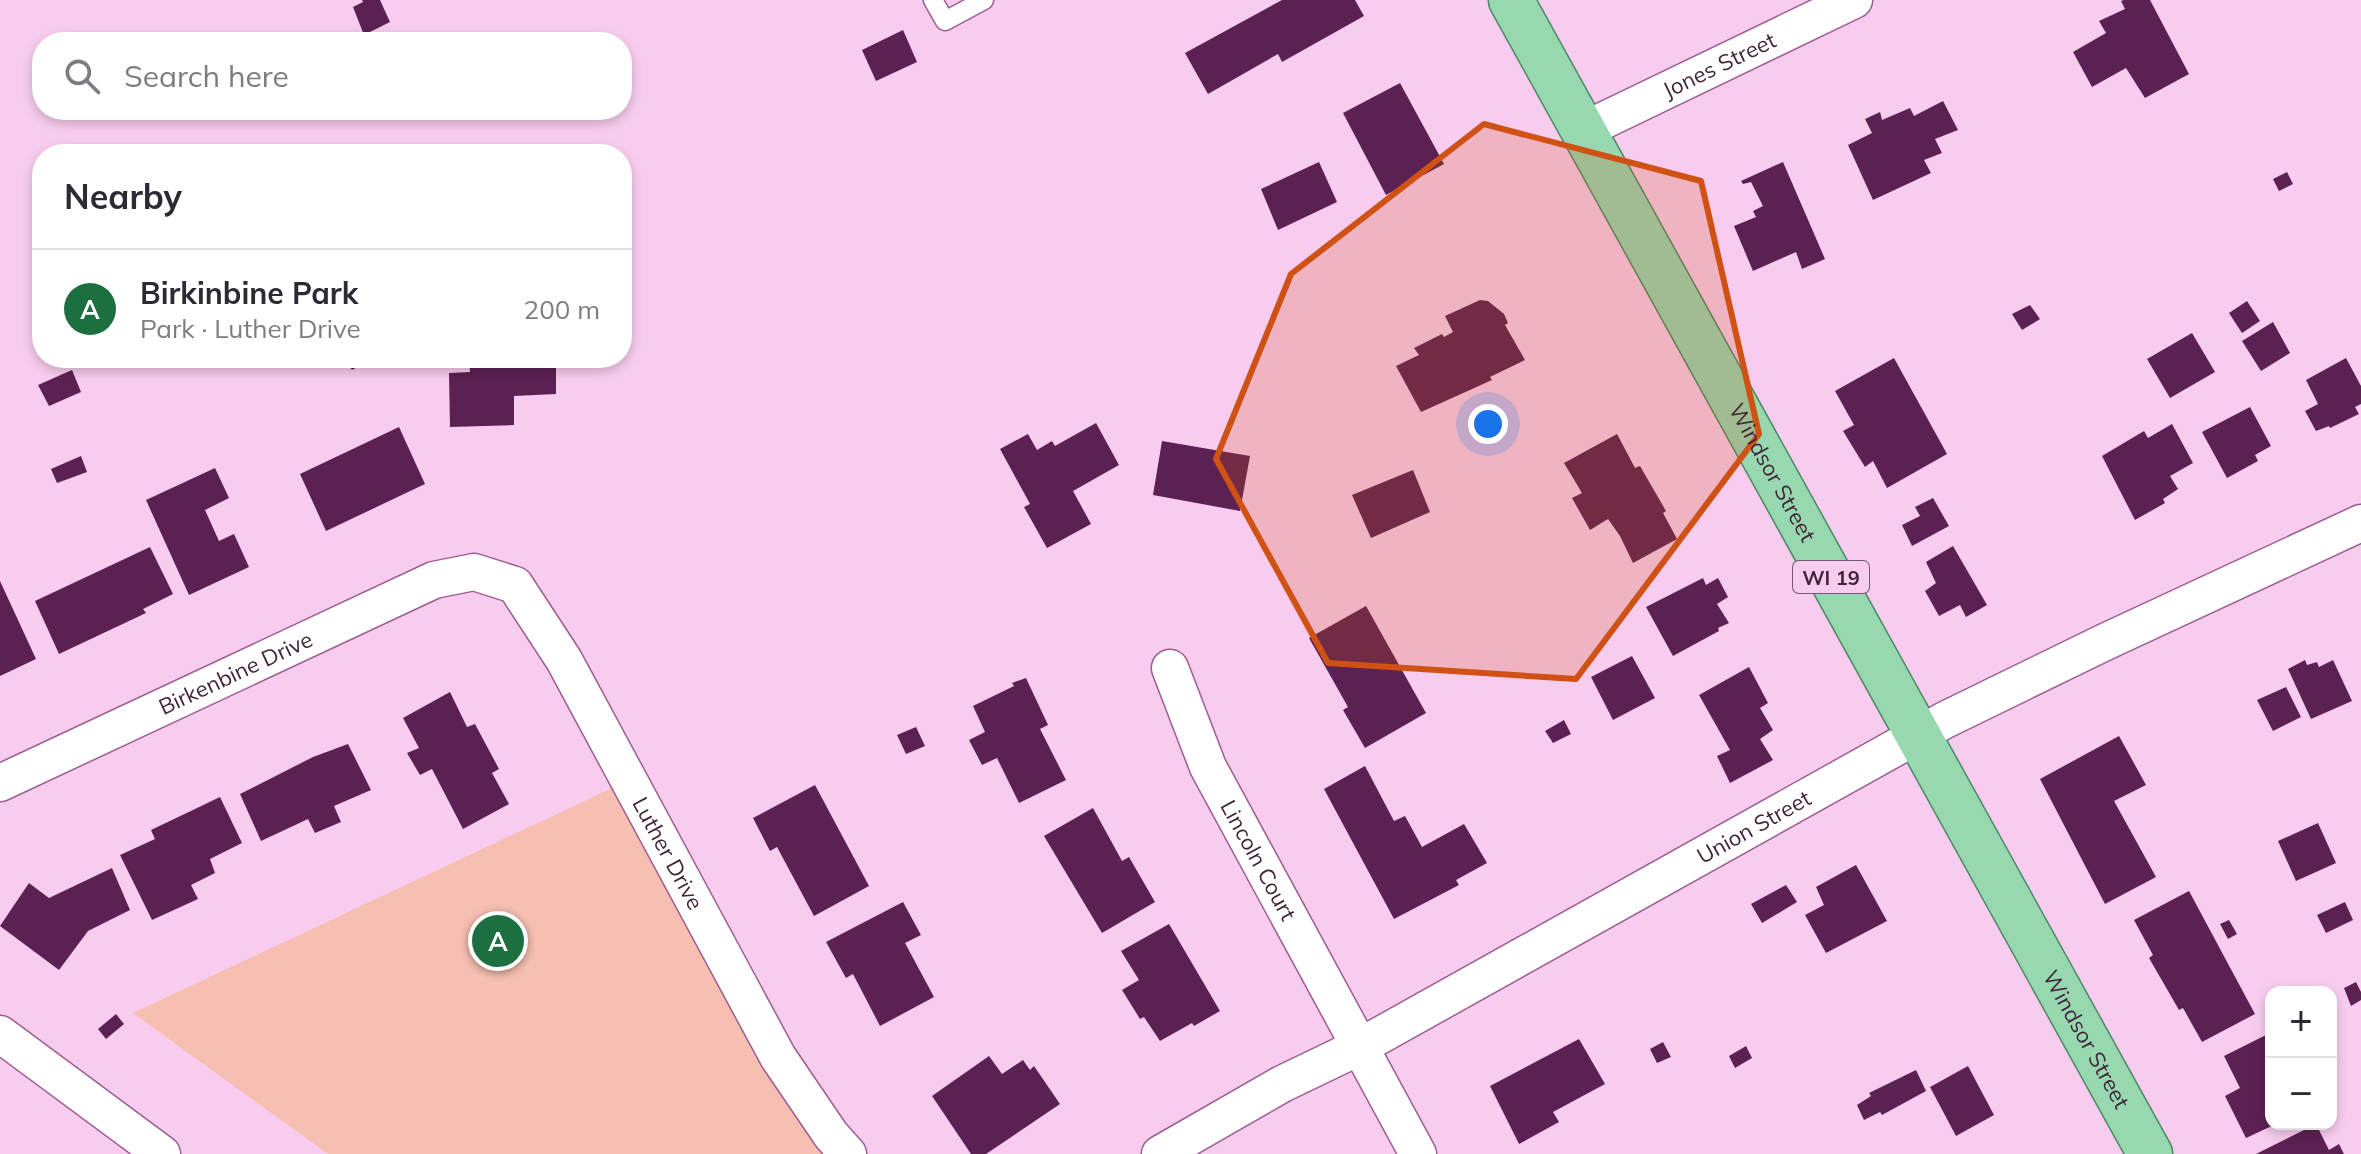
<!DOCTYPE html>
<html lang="en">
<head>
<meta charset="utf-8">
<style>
  body { margin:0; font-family:Mulish,sans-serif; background:#f2f2f3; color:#2b2b33 }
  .controls { position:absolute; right:24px; bottom:24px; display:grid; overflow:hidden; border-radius:16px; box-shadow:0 4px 12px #0003 }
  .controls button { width:72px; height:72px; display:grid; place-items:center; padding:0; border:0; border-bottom:2px solid #e1e1e2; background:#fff; color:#2b2b33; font:40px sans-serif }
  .you { position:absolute; left:1488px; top:424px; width:28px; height:28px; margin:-20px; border:6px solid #fff; border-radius:50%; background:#1a73e8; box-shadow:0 0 0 12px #1a73e833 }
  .badge { display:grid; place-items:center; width:52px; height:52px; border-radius:50%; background:#1c6f41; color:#fff; font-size:26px; font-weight:700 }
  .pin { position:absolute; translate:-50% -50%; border:4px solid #fff; box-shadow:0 2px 8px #0006 }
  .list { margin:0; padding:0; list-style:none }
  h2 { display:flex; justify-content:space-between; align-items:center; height:104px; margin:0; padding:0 32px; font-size:34px }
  h2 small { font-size:26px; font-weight:400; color:#7c7c81 }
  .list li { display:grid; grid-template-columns:52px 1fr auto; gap:24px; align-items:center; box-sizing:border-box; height:120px; padding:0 32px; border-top:2px solid #e1e1e2 }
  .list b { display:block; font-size:30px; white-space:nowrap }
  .list p { margin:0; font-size:26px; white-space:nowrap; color:#7c7c81 }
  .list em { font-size:26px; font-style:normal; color:#7c7c81 }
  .icon { flex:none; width:44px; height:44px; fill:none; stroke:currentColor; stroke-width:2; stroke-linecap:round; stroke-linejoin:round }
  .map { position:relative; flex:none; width:2361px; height:1154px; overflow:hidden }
  .search { position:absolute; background:#fff; box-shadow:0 4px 12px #0003; left:32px; top:32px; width:600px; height:88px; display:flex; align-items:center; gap:20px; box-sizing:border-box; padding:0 28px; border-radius:32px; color:#7c7c81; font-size:30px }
  .panel { position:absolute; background:#fff; box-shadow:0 4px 12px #0003; left:32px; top:144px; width:600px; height:224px; border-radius:32px }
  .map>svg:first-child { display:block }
  .green { fill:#f7bfb1 }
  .building { fill:#5c2153 }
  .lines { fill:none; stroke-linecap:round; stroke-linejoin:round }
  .service-casing { stroke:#9d5d91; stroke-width:21 }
  .minor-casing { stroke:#9d5d91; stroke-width:39 }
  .primary-casing { stroke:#4b8865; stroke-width:47 }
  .service { stroke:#fff; stroke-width:18 }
  .minor { stroke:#fff; stroke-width:36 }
  .primary { stroke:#97d8b0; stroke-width:44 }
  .marked { fill:#cf5113; fill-opacity:0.2; stroke:#cf5113; stroke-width:6; stroke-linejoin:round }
  .labels { text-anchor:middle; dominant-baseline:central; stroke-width:8; stroke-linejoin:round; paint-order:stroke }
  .shield { fill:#f8ccee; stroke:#775670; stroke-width:2 }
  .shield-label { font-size:20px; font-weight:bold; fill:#40243a }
  .street-label { font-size:22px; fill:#40243a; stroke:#f8ccee }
</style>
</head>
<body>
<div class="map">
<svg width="2361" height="1154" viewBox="0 0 2361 1154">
  <rect width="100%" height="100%" fill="#f8ccee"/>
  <!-- green -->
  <path class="green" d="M625,782L846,1154H328L133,1013Z"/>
  <!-- building -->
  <path class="building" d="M362,0H380L390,22L364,35L353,7L363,2Z
    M1282,0H1355L1364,16L1282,62L1278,54L1208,94L1185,53Z
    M2124,0H2150L2189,74L2145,98L2126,68L2092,87L2073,52L2106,33L2099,21L2125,9L2121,1Z
    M903,30L917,62L876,81L862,50Z
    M1400,83L1444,164L1386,195L1343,113Z
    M1943,101L1958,130L1935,139L1942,153L1924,160L1931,173L1873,200L1848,145L1872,133L1865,119L1880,112L1882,120L1910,108L1914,116Z
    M1319,162L1337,202L1278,230L1261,189Z
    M1783,162L1825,259L1802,269L1796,252L1753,271L1734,226L1756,217L1753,211L1763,206L1751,182L1743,184L1741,181Z
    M2287,172L2293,184L2279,191L2273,179Z
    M1480,300L1488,301L1504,314L1508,323L1505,325L1525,360L1490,377L1492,380L1421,412L1396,366L1419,355L1414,348L1442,334L1444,337L1453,332L1445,316Z
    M2247,301L2260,321L2242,333L2229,313Z
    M2030,305L2040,319L2022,330L2012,314Z
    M2273,322L2290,353L2261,371L2242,341Z
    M2192,333L2215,372L2170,398L2147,359Z
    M344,358H373L352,370Z
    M469,358H556V394L514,396V425L450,427L449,373L470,372Z
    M1894,358L1947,454L1887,488L1873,461L1865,467L1843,431L1854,425L1835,391Z
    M2346,358L2361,386V404L2355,407L2359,414L2330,428L2329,426L2316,431L2305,411L2318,404L2306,380Z
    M72,370L81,392L49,406L38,385Z
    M2250,407L2271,446L2255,455L2258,461L2227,478L2202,432Z
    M1096,423L1119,465L1073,491L1091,524L1047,548L1024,507L1030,504L1000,449L1028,434L1037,450L1052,441L1055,446Z
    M2172,424L2193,463L2170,476L2178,489L2163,499L2165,503L2135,520L2102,456L2144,431L2148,438Z
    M399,427L425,484L326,531L300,474Z
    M1617,434L1635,468L1640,466L1666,511L1663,513L1677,539L1633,563L1620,536L1608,519L1590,530L1572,498L1582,493L1564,463Z
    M1162,441L1250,456L1240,511L1153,495Z
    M81,456L87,472L57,483L51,469Z
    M215,468L229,498L205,510L219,541L234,534L249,567L189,595L146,500Z
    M1413,470L1430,512L1371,538L1352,495Z
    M1933,498L1949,526L1912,546L1902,525L1920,516L1915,507Z
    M1953,546L1987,605L1966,617L1960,605L1939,616L1925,591L1936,583L1926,562Z
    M150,547L173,594L143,609L146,613L59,654L35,601Z
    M1703,578L1706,585L1718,578L1728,597L1717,604L1729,623L1718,628L1719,631L1673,656L1646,607Z
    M0,581L36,659L0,676Z
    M1366,606L1426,713L1365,748L1343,710L1348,707L1309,638Z
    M1632,656L1655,698L1613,720L1591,677Z
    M2305,660L2307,665L2317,662L2319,667L2333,660L2352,701L2311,719L2288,669Z
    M1749,667L1768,703L1760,708L1773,730L1760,739L1773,760L1730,783L1717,756L1730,750L1699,695Z
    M1026,678L1048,725L1040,729L1066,780L1019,803L997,758L982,765L969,740L985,732L973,706L1014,686L1012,683Z
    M2286,687L2301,717L2273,731L2257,700Z
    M450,692L467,727L475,724L499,769L492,773L509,804L463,829L432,769L420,775L407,753L419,748L403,718Z
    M1564,720L1571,734L1553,743L1545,731Z
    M916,727L925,746L906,754L897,735Z
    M2119,736L2146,785L2114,801L2156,877L2105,904L2040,779Z
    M348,744L371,790L334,806L341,822L315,833L308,819L261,841L240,794L313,757Z
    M1365,766L1394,821L1405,816L1422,847L1464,824L1487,863L1456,880L1459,885L1394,919L1324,789Z
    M815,785L869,886L814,916L777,847L770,851L753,818Z
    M220,797L242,843L210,859L215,873L191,885L198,899L152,920L120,855L155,839L151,830Z
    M1093,808L1122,861L1129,857L1155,902L1102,933L1044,836Z
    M2318,823L2336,863L2296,881L2278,841Z
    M1856,865L1887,921L1826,953L1805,915L1824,905L1816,887Z
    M112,868L130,910L88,931L59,970L0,926L29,883L49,898Z
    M1786,885L1797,902L1762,923L1751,904Z
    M2189,891L2255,1014L2202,1042L2183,1008L2179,1010L2149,958L2153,955L2134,920Z
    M903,902L921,935L905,943L934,997L880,1026L853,974L846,978L826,942Z
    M2345,902L2353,920L2326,933L2317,915Z
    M2229,920L2237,934L2228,939L2220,924Z
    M1169,924L1220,1011L1194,1026L1192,1023L1160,1041L1144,1017L1140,1019L1122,990L1139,980L1121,951Z
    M2356,982L2361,992V1000L2351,1006L2344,988Z
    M116,1014L124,1024L106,1039L98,1029Z
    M2266,1035L2271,1045V1124H2276L2246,1138L2225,1096L2240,1088L2224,1056Z
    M1579,1039L1605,1084L1553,1112L1559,1122L1519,1144L1490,1086Z
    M1663,1042L1671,1057L1657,1063L1650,1049Z
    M1746,1046L1752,1058L1735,1068L1729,1056Z
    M989,1056L1002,1074L1023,1060L1030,1070L1034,1066L1060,1104L986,1154H971L932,1096Z
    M1968,1066L1994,1115L1956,1136L1930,1087Z
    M1916,1070L1926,1091L1882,1115L1880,1112L1864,1120L1857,1105L1871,1096L1869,1093Z
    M2316,1124L2329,1150L2339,1144L2344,1154H2256Z"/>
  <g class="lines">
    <!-- service casing -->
    <g class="service-casing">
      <path id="service" d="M933,0L945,21L984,0"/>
    </g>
    <!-- minor casing -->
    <g class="minor-casing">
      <g id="minor">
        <path id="s1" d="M1584,130L1854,0"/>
        <path id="s2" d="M1170,668L1208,767L1418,1154"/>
        <path id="s3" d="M0,783L434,580L474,572L515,585L564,660L778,1057L831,1135L848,1154"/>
        <path d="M0,1034L162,1154"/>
        <path id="s4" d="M1160,1154L1282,1084L1361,1046L1945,720L2105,642L2361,523"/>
      </g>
    </g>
    <!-- primary casing -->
    <g class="primary-casing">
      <g id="primary">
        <path id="s5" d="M1511,0L2150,1154"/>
      </g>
    </g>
    <!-- service -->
    <use href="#service" class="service"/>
    <!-- minor -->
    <use href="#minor" class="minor"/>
    <!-- primary -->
    <use href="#primary" class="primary"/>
  </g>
  <!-- marked area -->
  <path class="marked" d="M1484,124L1701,181L1759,434L1576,679L1328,663L1216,459L1291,274Z"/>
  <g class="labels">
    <!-- shield labels -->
    <rect class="shield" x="1793" y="561" width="76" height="32" rx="6"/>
    <g class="shield-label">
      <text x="1831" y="577">WI 19</text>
    </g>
    <!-- street labels -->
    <g class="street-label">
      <text stroke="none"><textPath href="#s1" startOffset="150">Jones Street</textPath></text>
      <text stroke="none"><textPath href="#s5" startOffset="540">Windsor Street</textPath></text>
      <text stroke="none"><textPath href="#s3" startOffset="260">Birkenbine Drive</textPath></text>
      <text stroke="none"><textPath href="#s4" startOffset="678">Union Street</textPath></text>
      <text stroke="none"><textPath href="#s3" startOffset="872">Luther Drive</textPath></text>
      <text stroke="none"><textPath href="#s2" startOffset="212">Lincoln Court</textPath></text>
      <text stroke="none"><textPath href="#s5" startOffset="1188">Windsor Street</textPath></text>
    </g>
  </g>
</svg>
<div class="controls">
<button>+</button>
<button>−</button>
</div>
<div class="you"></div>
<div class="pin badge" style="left:498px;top:941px">A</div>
<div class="search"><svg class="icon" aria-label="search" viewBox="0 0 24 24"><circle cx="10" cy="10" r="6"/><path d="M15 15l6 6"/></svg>Search here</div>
<section class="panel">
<h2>Nearby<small></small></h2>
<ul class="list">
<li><span class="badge">A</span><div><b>Birkinbine Park</b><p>Park · Luther Drive</p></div><em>200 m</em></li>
</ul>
</section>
</div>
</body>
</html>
